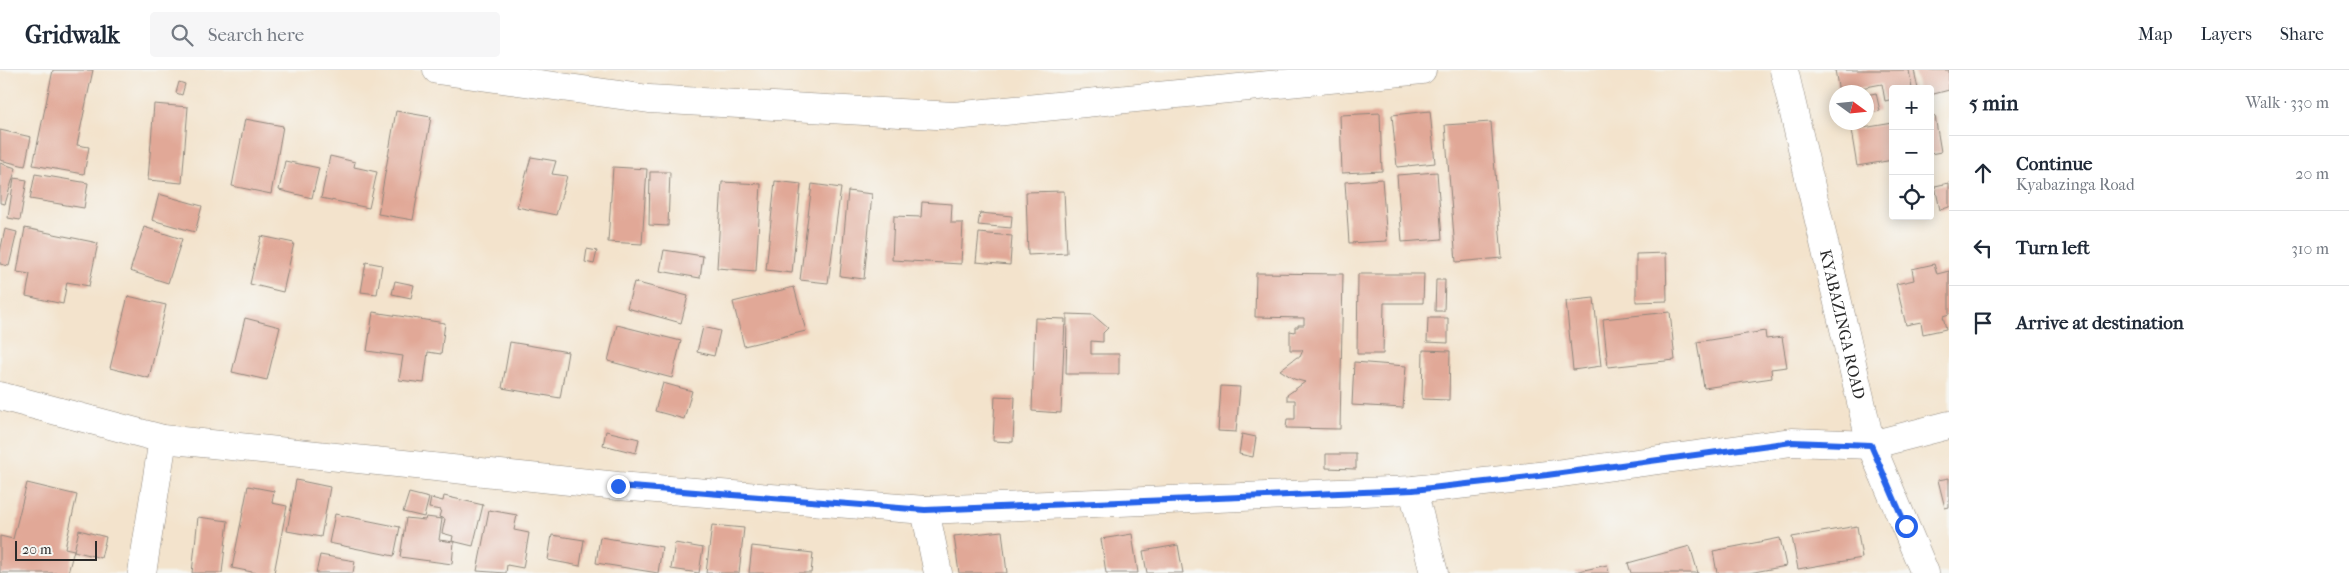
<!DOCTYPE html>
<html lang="en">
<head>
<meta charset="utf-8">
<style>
  body { margin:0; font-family:"IM FELL French Canon",serif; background:#f6f6f7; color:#1f2937 }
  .controls { position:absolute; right:15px; top:15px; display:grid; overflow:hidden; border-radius:5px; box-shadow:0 2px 12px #0003 }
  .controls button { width:45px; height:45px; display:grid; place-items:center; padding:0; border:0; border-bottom:1px solid #e0e1e3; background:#fff; color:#1f2937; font:25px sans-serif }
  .compass { position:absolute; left:1829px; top:15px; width:45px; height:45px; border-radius:50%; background:#fff; box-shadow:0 2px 12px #0003; rotate:105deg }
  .scale { position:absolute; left:15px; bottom:12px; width:82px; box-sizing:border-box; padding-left:5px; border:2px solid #2b2b2b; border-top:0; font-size:14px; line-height:18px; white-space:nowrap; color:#2b2b2b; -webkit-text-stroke:4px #f6f6f2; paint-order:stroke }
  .stop { position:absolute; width:15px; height:15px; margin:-11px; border:4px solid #2563eb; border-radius:50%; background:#fff }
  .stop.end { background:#2563eb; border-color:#fff; box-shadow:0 1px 5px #0008 }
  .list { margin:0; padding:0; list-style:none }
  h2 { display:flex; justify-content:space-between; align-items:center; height:65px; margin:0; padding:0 20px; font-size:21px }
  h2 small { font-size:16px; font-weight:400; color:#747a83 }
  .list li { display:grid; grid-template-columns:32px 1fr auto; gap:15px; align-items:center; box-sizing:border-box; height:75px; padding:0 20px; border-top:1px solid #e0e1e3 }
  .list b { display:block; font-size:19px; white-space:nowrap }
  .list p { margin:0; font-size:16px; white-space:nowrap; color:#747a83 }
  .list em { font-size:16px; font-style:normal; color:#747a83 }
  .icon { flex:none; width:28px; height:28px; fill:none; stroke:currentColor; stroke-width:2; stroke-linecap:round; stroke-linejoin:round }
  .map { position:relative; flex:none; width:1949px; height:503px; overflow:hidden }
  header { display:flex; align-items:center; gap:30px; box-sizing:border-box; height:70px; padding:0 25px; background:#fff; border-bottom:1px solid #e0e1e3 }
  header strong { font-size:24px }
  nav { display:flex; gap:28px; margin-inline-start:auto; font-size:18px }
  .search { width:350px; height:45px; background:#f6f6f7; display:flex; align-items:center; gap:12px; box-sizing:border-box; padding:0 18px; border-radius:5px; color:#747a83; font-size:19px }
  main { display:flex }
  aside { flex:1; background:#fff }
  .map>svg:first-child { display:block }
  .building { fill:#e1a897 }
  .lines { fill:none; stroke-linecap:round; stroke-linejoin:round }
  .minor-casing { stroke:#8f877c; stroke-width:29 }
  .minor { stroke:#fff; stroke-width:28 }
  .route { stroke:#2563eb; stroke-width:6 }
  .labels { text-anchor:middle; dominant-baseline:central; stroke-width:4.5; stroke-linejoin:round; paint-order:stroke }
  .street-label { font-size:16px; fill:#2b2b2b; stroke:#f6f6f2 }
</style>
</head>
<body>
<header>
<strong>Gridwalk</strong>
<div class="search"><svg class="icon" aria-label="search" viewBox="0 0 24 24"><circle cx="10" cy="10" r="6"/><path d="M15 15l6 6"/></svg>Search here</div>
<nav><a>Map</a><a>Layers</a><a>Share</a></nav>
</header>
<main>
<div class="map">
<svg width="1949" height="503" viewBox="0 0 1949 503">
  <rect width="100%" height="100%" fill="#f6f6f2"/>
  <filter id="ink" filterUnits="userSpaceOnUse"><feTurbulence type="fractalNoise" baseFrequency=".02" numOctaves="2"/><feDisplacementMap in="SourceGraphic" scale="10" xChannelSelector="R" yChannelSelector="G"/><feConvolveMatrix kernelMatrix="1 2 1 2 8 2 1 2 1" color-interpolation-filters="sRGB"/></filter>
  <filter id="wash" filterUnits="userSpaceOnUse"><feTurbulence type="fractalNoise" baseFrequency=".0096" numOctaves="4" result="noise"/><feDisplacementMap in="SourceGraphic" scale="20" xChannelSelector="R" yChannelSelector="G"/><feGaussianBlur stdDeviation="1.12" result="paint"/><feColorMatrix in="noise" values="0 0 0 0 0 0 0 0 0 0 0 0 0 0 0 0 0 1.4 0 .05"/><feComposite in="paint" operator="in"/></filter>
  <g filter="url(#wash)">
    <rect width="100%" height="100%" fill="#f3e3cc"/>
    <g id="blocks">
      <!-- building -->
      <path class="building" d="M53,0H93L77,75L89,77L84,104L33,95Z
        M1835,0H1909L1912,19H1893V29L1885,31L1882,14L1839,22Z
        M1914,0H1949V20L1930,25V19H1918Z
        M179,12L185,14L182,25L176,23Z
        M1876,23L1880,41L1866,44V25Z
        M154,34L188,37L182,113L148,110Z
        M396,41L431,47L413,150L378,144Z
        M1430,41L1435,93L1397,97L1392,45Z
        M1380,43L1382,101L1342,103L1340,45Z
        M1935,46L1941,82L1930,84V47Z
        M245,49L283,56L271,124L232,116Z
        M1491,52L1502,188L1456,192L1445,55Z
        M1893,53V90L1857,96L1851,60Z
        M0,60L31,67L25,96L0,90Z
        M330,86L355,92L354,97L377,102L369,138L321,128Z
        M531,87L556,91L552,104L567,106L556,145L517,137Z
        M285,91L319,98L312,128L279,120Z
        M0,93L16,98L5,134L0,133Z
        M613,97L647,99L642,174L608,172Z
        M650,102H670L668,156L649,155Z
        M1437,102L1442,169L1402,172L1397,105Z
        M35,104L88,113L84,138L30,129Z
        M14,108L27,110L20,150L8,148Z
        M1382,109L1387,171L1349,173L1345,112Z
        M775,111L801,114L792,203L766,200Z
        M722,112L761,114L756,201L717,198Z
        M1949,113V137L1940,140L1935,116Z
        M812,114L841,118L828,213L800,210Z
        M848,121L872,124L864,209L840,206Z
        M1064,121L1067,183L1028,185L1026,122Z
        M159,124L202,136L195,162L152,150Z
        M922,132L952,134L951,153H963L961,194L892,190L894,146L921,147Z
        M980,143L1012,146L1011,158L978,155Z
        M144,157L182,169L168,213L130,201Z
        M25,158L98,173L89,216L67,212L63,234L26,226L30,204L17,202Z
        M5,159L17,162L9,196L0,194V182Z
        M979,163L1012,166L1010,195L976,192Z
        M261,166L294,173L283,222L250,214Z
        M587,179L597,181L594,194L585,192Z
        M664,180L703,186L700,208L660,201Z
        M1666,183L1667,231L1636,232V184Z
        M366,192L382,195L377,224L361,222Z
        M1934,194L1937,204L1949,201V244L1943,246L1946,259L1923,264L1921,252L1906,255L1896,214L1914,210L1912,199Z
        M1256,203L1343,204L1340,359L1286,358L1287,349H1295V330H1287V325L1305,312L1294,309L1280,300L1297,287H1300L1303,280H1290V261L1295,262V257H1298V255H1304V248L1255,247Z
        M1358,204H1424L1423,233H1384L1383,284H1357Z
        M1436,210H1445L1444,241H1435Z
        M395,211L414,215L411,228L392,224Z
        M634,212L688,226L681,253L627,238Z
        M794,217L806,261L744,276L733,232Z
        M128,226L166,235L149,308L110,298Z
        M1594,228L1601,296L1573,300L1566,231Z
        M373,242L445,253L441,284L428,282L424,313L399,310L403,286L367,281Z
        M1670,242L1675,290L1608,297L1603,249Z
        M1067,244L1093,245L1108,258L1103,263V272L1091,271V284H1119V304H1066Z
        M245,248L280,257L267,310L232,302Z
        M1035,248L1065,249L1061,343L1032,341Z
        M1428,248H1448V273L1427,272Z
        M617,255L681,271L672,308L608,291Z
        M703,257L720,261L714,286L697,282Z
        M1765,261L1766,269L1782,267L1787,297L1771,299L1772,308L1704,318L1697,272Z
        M510,272L568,282L560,328L502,318Z
        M1423,280L1450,281L1449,330L1422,329Z
        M1354,292L1406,296L1403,338L1352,335Z
        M663,313L692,321L684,349L655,341Z
        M1221,316L1240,317L1236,362L1218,361Z
        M995,326L1015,327L1013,372L993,371Z
        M606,361L639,369L636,383L603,375Z
        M1242,364L1256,367L1253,387L1239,384Z
        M1326,384H1356V399L1326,398Z
        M1949,408V437L1945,438L1938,410Z
        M296,410L330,417L321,467L287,461Z
        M27,413L77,425L65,478L74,480L68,503H0V466L13,469Z
        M248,416L274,421L272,433L287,436L274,503H257L232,498Z
        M409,423L429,428L424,447L403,442Z
        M444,426L483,435L473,476L452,471L453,466L442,463L445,449L439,447L441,440L429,438L431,428L443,431Z
        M489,440L517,445L514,460L529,463L523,498L507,495L506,503L477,501Z
        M335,444L400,457L394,486L329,473Z
        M198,447L228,451L222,503H192Z
        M426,447L442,449L439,470L454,472L452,494L400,487L406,448L425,450Z
        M712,455L744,458L739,503H706Z
        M1857,456L1862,488L1798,499L1792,467Z
        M79,460L106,467L101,488L74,481Z
        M1002,461L1007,503H959L954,466Z
        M1132,464L1138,503H1106L1101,469Z
        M552,465L584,470L580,496L548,490Z
        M600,467L662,477L658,503L596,493Z
        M1780,468L1786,496L1749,503H1717L1713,481Z
        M675,473L703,478L699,503L671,499Z
        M1178,475L1183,503H1147L1143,481Z
        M752,476L813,483L811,503H749Z
        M1690,476L1698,503H1631L1628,493Z
        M320,485L355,491L353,503H316Z
        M1607,495L1609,503H1575V502Z"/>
    </g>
  </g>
  <g filter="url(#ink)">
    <use href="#blocks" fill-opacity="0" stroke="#8f877c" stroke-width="1"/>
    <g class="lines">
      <!-- minor casing -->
      <g class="minor-casing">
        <g id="minor">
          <path d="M437,0L649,29L954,46L1422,0"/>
          <path id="s1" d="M1784,0L1871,375L1925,503"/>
          <path d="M0,326L163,369L618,416L925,440L1413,420L1547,405L1792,372L1871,375L1949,355"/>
          <path d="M1413,420L1434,503"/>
          <path d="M925,440L938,503"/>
          <path d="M142,503L163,369"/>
        </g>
      </g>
      <!-- minor -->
      <use href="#minor" class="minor"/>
    </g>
  </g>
  <g class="lines" filter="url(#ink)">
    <!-- route -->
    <path class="route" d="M618,416L925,440L1413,420L1547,405L1792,372L1871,375L1906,456"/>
  </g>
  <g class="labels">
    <!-- street labels -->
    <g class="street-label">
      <text stroke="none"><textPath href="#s1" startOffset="261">KYABAZINGA ROAD</textPath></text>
    </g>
  </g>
</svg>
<div class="controls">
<button>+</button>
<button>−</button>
<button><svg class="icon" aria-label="locate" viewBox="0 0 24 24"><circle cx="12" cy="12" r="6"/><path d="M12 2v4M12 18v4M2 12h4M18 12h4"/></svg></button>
</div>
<svg class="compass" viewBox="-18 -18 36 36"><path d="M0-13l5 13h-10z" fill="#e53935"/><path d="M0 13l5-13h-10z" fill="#747a83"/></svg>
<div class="scale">20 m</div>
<div class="stop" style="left:1906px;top:456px"></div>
<div class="stop end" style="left:618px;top:416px"></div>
</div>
<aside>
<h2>5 min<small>Walk · 330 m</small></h2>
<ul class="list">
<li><svg class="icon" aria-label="ahead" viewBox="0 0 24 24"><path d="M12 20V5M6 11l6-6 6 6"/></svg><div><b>Continue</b><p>Kyabazinga Road</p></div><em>20 m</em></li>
<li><svg class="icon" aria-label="left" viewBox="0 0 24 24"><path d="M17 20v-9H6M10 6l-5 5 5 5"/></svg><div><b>Turn left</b></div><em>310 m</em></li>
<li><svg class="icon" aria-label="arrive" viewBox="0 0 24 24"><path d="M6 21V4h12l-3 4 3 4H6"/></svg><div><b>Arrive at destination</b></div></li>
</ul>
</aside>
</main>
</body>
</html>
